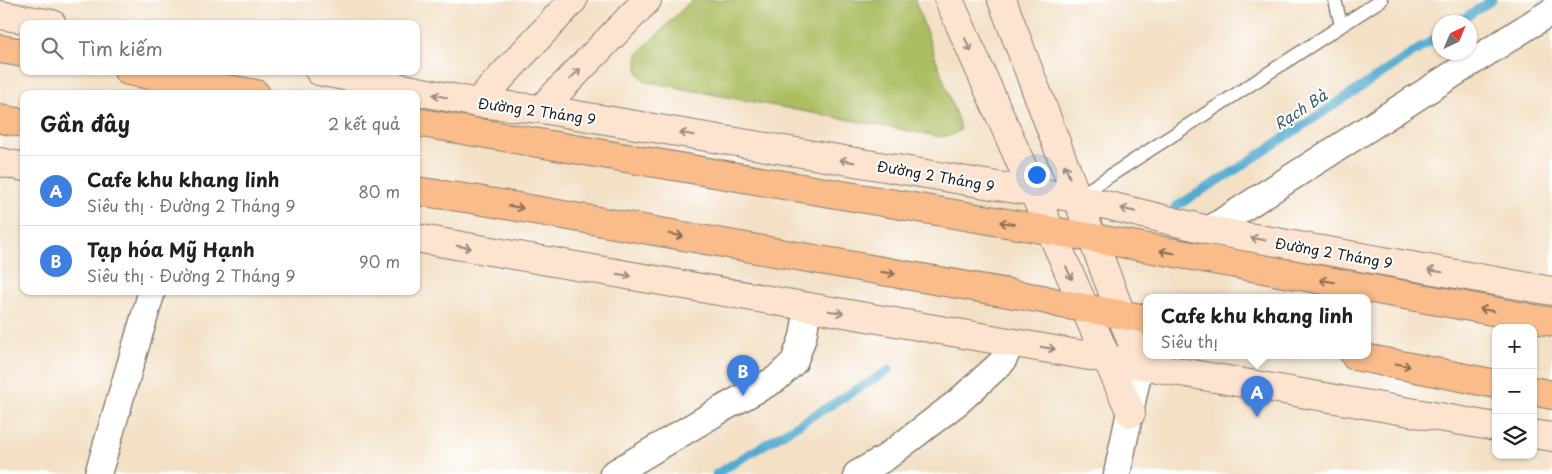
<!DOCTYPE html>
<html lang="vi">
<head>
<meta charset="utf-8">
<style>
  body { margin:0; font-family:"Playpen Sans",sans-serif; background:#f2f2f2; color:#202124 }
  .controls { position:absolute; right:15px; bottom:15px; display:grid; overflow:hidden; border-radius:10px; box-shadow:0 1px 4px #0004 }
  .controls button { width:45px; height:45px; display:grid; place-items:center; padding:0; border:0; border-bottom:1px solid #e0e0e0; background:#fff; color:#202124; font:25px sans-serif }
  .compass { position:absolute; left:1432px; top:15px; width:45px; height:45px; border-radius:50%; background:#fff; box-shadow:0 1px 4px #0004; rotate:44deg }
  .you { position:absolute; left:1036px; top:174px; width:18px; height:18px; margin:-12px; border:4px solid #fff; border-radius:50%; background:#1a73e8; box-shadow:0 0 0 8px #1a73e833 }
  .badge { display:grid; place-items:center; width:32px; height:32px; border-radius:50%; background:#d93025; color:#fff; font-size:16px; font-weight:700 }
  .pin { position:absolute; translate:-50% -41px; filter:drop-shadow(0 1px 2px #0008) }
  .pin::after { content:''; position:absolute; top:26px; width:18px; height:15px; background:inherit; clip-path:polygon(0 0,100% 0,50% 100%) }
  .popup { position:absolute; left:1143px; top:294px; width:228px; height:65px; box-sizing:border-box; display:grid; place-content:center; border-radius:10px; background:#fff; filter:drop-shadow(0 1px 4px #0005); font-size:16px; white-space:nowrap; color:#757577 }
  .popup b { font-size:19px; color:#202124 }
  .popup::after { content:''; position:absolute; left:50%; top:100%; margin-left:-10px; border:10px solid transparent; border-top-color:#fff }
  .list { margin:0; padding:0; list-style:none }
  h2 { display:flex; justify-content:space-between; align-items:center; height:65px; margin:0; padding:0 20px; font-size:21px }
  h2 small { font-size:16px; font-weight:400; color:#757577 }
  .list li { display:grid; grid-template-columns:32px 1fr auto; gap:15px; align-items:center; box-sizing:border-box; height:70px; padding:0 20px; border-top:1px solid #e0e0e0 }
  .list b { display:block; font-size:19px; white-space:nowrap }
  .list p { margin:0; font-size:16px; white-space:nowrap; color:#757577 }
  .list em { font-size:16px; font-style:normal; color:#757577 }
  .icon { flex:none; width:28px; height:28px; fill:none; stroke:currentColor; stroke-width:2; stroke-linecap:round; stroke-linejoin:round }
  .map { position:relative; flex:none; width:1552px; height:474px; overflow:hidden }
  .search { position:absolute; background:#fff; box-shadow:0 1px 4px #0004; left:20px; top:20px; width:400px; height:55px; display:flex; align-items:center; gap:12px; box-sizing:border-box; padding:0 18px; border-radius:10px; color:#757577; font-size:19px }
  .panel { position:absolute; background:#fff; box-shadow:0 1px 4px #0004; left:20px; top:90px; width:400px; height:205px; border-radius:10px }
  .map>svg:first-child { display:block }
  .green { fill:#abbe62; stroke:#646d3f }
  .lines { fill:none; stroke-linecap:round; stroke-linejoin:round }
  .stream { stroke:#52abcf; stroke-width:9 }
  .service-casing { stroke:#887e70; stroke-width:15 }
  .minor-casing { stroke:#887e70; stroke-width:29 }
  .secondary-casing { stroke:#887e70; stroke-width:30 }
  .primary-casing { stroke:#887e70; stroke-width:30 }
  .service { stroke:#fff; stroke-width:12 }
  .minor { stroke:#fff; stroke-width:26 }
  .secondary { stroke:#fde4d0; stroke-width:28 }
  .primary { stroke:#f9bc8a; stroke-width:28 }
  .oneway { stroke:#988a7f }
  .oneway2 { stroke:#8a6c53 }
  .labels { text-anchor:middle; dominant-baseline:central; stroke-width:4; stroke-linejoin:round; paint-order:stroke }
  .street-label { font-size:14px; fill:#1c1c1c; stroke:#fff }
  .water-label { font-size:15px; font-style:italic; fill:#345c6d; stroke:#fff }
</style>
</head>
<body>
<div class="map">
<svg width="1552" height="474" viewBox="0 0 1552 474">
  <rect width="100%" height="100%" fill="#fff"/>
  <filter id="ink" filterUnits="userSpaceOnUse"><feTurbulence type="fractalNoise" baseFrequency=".02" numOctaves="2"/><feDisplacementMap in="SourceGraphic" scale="10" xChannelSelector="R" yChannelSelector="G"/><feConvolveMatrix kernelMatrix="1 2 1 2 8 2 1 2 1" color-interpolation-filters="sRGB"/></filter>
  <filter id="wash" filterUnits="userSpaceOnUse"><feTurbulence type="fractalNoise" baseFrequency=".0096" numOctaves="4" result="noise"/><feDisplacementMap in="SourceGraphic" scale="20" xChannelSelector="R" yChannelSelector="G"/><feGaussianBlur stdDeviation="1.12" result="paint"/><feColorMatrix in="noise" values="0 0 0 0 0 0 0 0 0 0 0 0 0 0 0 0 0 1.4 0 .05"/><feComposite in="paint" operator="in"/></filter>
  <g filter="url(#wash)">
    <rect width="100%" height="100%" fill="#f3e0c5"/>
    <!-- green -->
    <path class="green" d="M692,0H915L961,129L954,134L941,137L647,82C636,74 635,66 639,52Z"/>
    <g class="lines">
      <!-- stream -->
      <path class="stream" d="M1458,22L1492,0
        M1175,207L1231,173L1440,35
        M716,474L889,370"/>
    </g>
  </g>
  <g filter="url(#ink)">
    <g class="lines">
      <!-- service casing -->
      <g class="service-casing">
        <path id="service" d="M1335,0L1341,25
          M1079,196L1381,0"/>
      </g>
      <!-- minor casing -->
      <g class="minor-casing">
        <path id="minor" d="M1209,230L1552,11
          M98,474L152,291
          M613,474L722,409L776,379L794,362L803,337L808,307
          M857,474L885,458L958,402L1002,362L1012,342
          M1117,474L1140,364"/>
      </g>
      <!-- secondary casing -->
      <g class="secondary-casing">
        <path id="secondary" d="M949,0L1131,413
          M1002,0L1140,364
          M0,15L52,24
          M319,71L477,103L541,109L1009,188L1077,198L1209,230L1552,291
          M477,103L573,0
          M541,109L647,0
          M0,162L24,167
          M416,238C776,303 1136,363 1496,427
          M1533,434L1552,437"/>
      </g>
      <!-- primary casing -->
      <g class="primary-casing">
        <path id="primary" d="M0,49L24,53
          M128,71L256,94
          M0,119L24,123
          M416,122L1088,237L1552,322
          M416,191L472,199L1042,299L1062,304L1147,319
          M1355,356L1496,384
          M1533,391L1552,395"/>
      </g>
      <!-- service -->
      <use href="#service" class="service"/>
      <!-- minor -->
      <use href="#minor" class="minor"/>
      <!-- secondary -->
      <use href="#secondary" class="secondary"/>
      <!-- primary -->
      <use href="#primary" class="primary"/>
    </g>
    <!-- one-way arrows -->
    <defs><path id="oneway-shaft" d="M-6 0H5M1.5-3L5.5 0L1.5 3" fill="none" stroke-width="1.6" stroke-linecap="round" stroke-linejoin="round" transform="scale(1.25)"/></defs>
    <g class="oneway">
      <use href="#oneway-shaft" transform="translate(968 45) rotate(66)"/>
      <use href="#oneway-shaft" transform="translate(575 74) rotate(-46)"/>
      <use href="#oneway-shaft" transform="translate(440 96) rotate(-169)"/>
      <use href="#oneway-shaft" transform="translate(687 134) rotate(-170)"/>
      <use href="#oneway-shaft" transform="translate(847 161) rotate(-170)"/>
      <use href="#oneway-shaft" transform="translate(1067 171) rotate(-111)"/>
      <use href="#oneway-shaft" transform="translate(1128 210) rotate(-166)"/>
      <use href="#oneway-shaft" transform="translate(1258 239) rotate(-170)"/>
      <use href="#oneway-shaft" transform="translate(464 247) rotate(10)"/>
      <use href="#oneway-shaft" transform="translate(1435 271) rotate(-170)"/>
      <use href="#oneway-shaft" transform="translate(1069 273) rotate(66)"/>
      <use href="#oneway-shaft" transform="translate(624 275) rotate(10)"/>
      <use href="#oneway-shaft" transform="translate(836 312) rotate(10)"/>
      <use href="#oneway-shaft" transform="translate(1048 348) rotate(9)"/>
    </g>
    <g class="oneway2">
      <use href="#oneway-shaft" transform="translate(516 207) rotate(10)"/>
      <use href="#oneway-shaft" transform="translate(1007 223) rotate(-170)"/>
      <use href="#oneway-shaft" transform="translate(676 235) rotate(10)"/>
      <use href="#oneway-shaft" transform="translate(1167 252) rotate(-170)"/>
      <use href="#oneway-shaft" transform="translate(888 273) rotate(10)"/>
      <use href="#oneway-shaft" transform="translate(1327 281) rotate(-170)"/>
      <use href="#oneway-shaft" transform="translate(1487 310) rotate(-170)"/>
      <use href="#oneway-shaft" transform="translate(1403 365) rotate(11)"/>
    </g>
  </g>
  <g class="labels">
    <!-- street labels -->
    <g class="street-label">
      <text transform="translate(537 111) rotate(8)">Đường 2 Tháng 9</text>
      <text transform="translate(936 176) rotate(10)">Đường 2 Tháng 9</text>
      <text transform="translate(1334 253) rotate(10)">Đường 2 Tháng 9</text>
    </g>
    <!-- water labels -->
    <g class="water-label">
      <text transform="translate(1300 109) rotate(-33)">Rạch Bà</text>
    </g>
  </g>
</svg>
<div class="controls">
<button>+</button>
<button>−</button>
<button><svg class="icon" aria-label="layers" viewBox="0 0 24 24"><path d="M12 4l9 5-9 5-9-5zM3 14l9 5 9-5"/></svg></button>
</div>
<svg class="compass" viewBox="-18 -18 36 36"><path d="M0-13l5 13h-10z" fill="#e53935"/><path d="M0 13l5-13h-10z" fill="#757577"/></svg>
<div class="you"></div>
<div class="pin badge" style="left:1257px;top:417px;background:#3f7fe0">A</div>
<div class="popup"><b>Cafe khu khang linh</b>Siêu thị</div>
<div class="pin badge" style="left:743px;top:396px;background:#3f7fe0">B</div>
<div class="search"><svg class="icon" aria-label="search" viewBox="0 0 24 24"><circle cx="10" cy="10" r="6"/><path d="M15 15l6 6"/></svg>Tìm kiếm</div>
<section class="panel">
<h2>Gần đây<small>2 kết quả</small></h2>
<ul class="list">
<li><span class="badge" style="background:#3f7fe0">A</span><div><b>Cafe khu khang linh</b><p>Siêu thị · Đường 2 Tháng 9</p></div><em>80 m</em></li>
<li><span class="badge" style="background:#3f7fe0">B</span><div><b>Tạp hóa Mỹ Hạnh</b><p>Siêu thị · Đường 2 Tháng 9</p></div><em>90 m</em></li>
</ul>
</section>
</div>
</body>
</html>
